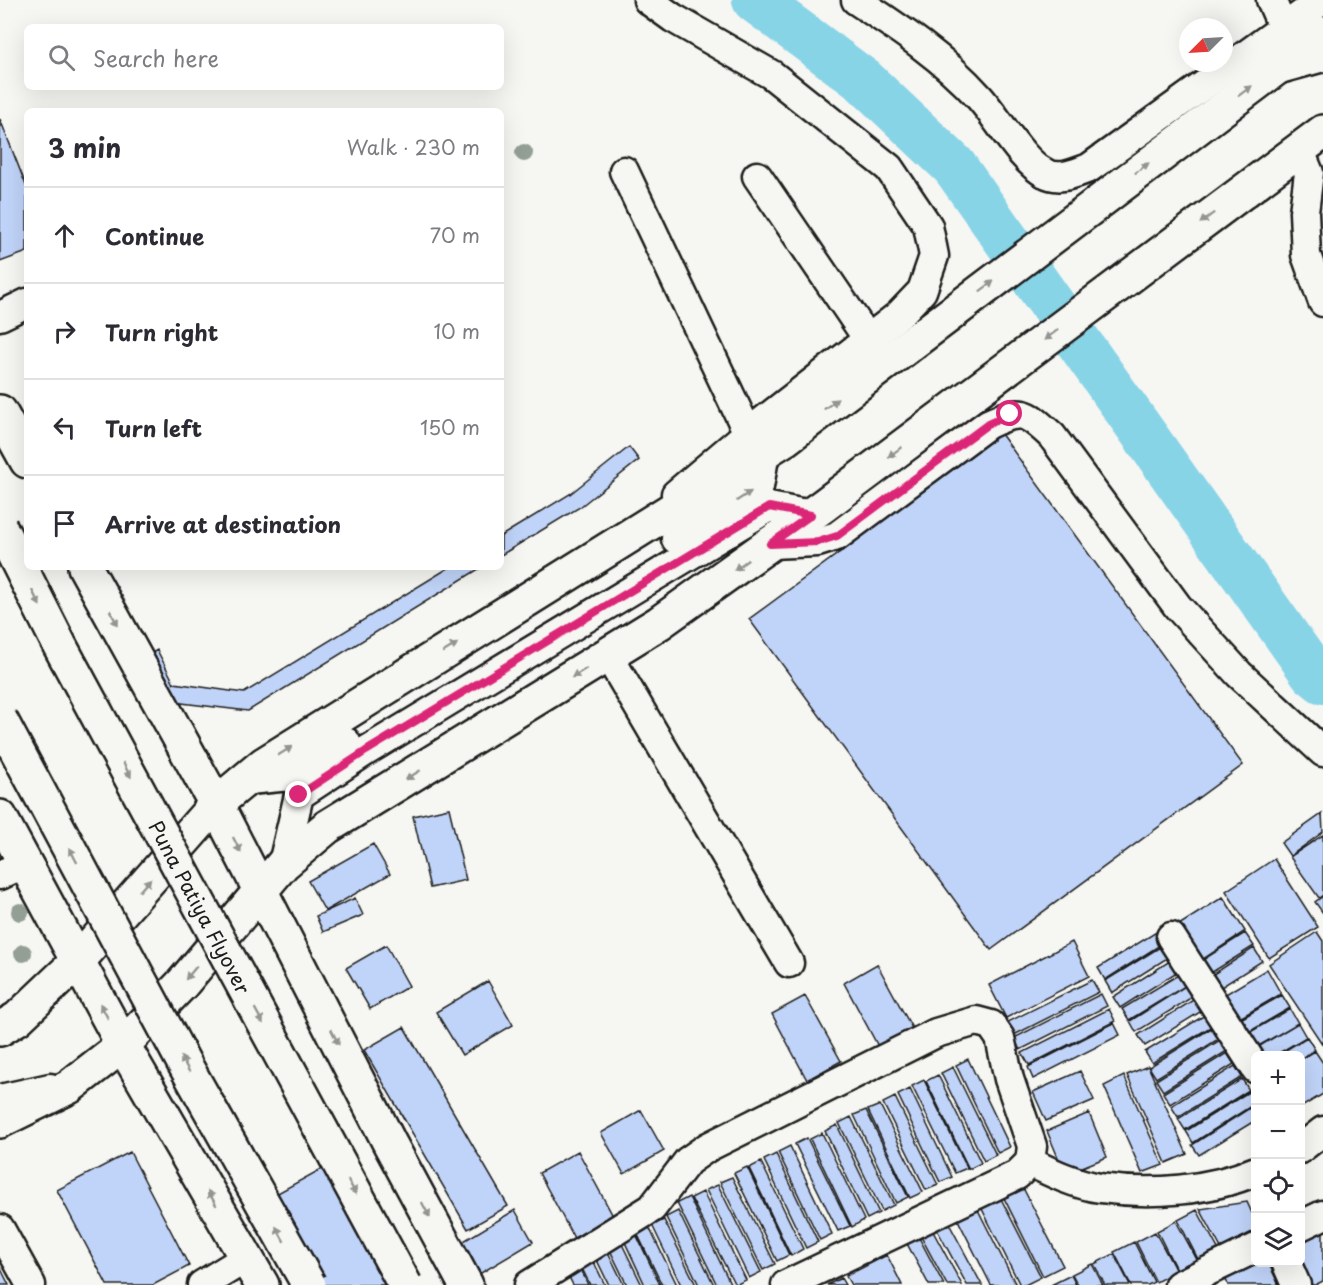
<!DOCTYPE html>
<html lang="en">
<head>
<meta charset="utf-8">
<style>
  body { margin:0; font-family:"Playpen Sans",sans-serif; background:#f2f2f3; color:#2b2b33 }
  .controls { position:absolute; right:18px; bottom:18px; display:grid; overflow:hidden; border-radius:9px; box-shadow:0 6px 24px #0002 }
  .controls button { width:54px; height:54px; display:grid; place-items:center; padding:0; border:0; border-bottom:2px solid #e1e1e2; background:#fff; color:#2b2b33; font:30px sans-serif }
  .compass { position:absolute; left:1179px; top:18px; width:54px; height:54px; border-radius:50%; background:#fff; box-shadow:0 6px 24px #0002; rotate:246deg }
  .stop { position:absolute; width:18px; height:18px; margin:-14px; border:4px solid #db2777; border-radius:50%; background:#fff }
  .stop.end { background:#db2777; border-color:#fff; box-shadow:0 2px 6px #0008 }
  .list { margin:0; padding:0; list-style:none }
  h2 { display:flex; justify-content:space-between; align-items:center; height:78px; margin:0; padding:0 24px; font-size:26px }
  h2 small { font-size:20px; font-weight:400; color:#7c7c81 }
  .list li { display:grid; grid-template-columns:39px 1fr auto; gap:18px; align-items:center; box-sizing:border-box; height:96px; padding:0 24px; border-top:2px solid #e1e1e2 }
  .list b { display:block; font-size:22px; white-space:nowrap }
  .list em { font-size:20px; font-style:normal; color:#7c7c81 }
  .icon { flex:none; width:33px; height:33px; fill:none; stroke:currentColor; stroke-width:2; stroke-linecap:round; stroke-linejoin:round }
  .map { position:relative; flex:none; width:1323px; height:1285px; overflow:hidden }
  .search { position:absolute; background:#fff; box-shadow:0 6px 24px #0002; left:24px; top:24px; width:480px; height:66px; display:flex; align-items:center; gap:15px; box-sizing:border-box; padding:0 21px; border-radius:9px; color:#7c7c81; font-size:22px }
  .panel { position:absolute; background:#fff; box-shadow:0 6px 24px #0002; left:24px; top:108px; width:480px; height:462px; border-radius:9px }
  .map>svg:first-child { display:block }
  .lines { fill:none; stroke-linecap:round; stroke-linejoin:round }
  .river { stroke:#88d4e7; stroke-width:46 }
  .building { fill:#c0d4f9; stroke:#1c1c1c; stroke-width:1.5 }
  .minor-casing { stroke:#1c1c1c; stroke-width:33 }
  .major-casing { stroke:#1c1c1c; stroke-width:38 }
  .highway-casing { stroke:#1c1c1c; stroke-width:38 }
  .minor { stroke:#f6f6f2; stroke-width:28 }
  .major { stroke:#f6f6f2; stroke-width:33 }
  .highway { stroke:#f6f6f2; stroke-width:33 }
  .highway-bridge-casing { stroke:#1c1c1c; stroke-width:38; stroke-linecap:butt }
  .highway-bridge { stroke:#f6f6f2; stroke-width:33 }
  .tree { fill:#939f94 }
  .oneway { fill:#949492 }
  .route { stroke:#db2777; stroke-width:8 }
  .labels { text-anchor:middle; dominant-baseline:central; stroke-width:4.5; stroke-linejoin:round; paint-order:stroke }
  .street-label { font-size:20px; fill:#1c1c1c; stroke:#f6f6f2 }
</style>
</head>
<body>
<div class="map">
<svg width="1323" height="1285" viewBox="0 0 1323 1285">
  <rect width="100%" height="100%" fill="#f6f6f2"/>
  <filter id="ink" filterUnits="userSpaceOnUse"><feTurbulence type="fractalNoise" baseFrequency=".0167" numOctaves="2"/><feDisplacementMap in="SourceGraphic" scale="12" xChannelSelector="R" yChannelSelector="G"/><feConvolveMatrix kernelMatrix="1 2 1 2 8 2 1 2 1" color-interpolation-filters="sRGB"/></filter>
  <g filter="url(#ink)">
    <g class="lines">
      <!-- river -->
      <path class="river" d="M755,0L864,81L954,166L1313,673L1323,681"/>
    </g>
    <!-- building -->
    <path class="building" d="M0,119L27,188V252L0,262Z
      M1001,434L1243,765L991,950L749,619Z
      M629,447L639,460L580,507L501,555V536L570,494Z
      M450,567H482L248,711L165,701L143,658L157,650L174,683L244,693Z
      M449,808L466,880L430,888L413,816Z
      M1322,814L1323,832L1290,856L1281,843Z
      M1323,835V895L1319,898L1290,857Z
      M373,844L390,874L325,911L308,881Z
      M1274,859L1318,927L1269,958L1226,891Z
      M1323,896V913L1315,902Z
      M1223,897L1245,931L1197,963L1174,928Z
      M355,898L363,915L323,932L316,916Z
      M1158,931L1165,942L1105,980L1098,968Z
      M1317,932L1323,941V1045L1269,964Z
      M1245,933L1254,946L1206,976L1198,963Z
      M1072,942L1089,976L1006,1018L989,985Z
      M1165,944L1172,955L1112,993L1105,981Z
      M386,945L409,986L370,1009L346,968Z
      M1254,948L1262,961L1215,991L1207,978Z
      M1173,959L1180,970L1120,1008L1113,997Z
      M877,964L913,1030L879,1048L844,983Z
      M1267,969L1281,994L1238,1019L1224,995Z
      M1183,972L1190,983L1129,1020L1122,1009Z
      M1092,980L1099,992L1012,1036L1006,1023Z
      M488,981L513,1025L462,1055L436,1012Z
      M1190,983L1197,994L1136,1032L1130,1021Z
      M1101,994L1107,1006L1020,1050L1014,1038Z
      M1282,995L1290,1008L1247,1033L1239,1020Z
      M805,996L841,1061L807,1080L772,1014Z
      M1198,997L1205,1009L1145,1046L1138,1035Z
      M1109,1009L1115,1021L1029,1065L1022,1053Z
      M1290,1009L1298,1023L1255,1048L1247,1034Z
      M1205,1015L1212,1026L1152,1063L1145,1052Z
      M1114,1023L1120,1035L1033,1079L1028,1067Z
      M1298,1023L1306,1037L1274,1056H1259L1255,1049Z
      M404,1027L508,1206L468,1229L364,1050Z
      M1213,1027L1220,1038L1156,1078L1149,1067Z
      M1307,1037L1315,1050L1300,1059V1056H1276Z
      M1220,1040L1227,1051L1163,1091L1156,1080Z
      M1315,1051L1323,1063V1094L1300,1108V1060Z
      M1227,1053L1234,1064L1170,1104L1163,1093Z
      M968,1059L1010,1147L998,1153L956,1065Z
      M1148,1066L1187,1154L1166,1163L1127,1075Z
      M1235,1066L1242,1077L1178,1117L1171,1106Z
      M953,1067L996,1155L984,1161L941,1073Z
      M1080,1071L1094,1100L1046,1121L1033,1092Z
      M938,1075L981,1163L969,1169L926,1081Z
      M1124,1076L1163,1165L1142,1173L1104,1086Z
      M1242,1079L1249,1090L1185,1130L1178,1119Z
      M924,1080L967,1168L955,1173L912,1086Z
      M910,1089L952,1177L940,1182L898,1095Z
      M1250,1091L1256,1103L1193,1143L1186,1131Z
      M895,1097L938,1185L926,1190L883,1103Z
      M1256,1104V1120L1199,1155L1192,1145Z
      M880,1105L923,1192L910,1198L868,1110Z
      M641,1110L664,1151L624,1174L601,1133Z
      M866,1110L908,1197L896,1203L854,1115Z
      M1089,1113L1107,1157L1065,1174L1047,1131Z
      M851,1117L894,1205L882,1211L839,1123Z
      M837,1125L879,1213L867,1219L825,1131Z
      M822,1133L864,1220L852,1227L810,1139Z
      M807,1138L850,1226L838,1231L795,1144Z
      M790,1146L832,1234L820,1240L778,1152Z
      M578,1151L613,1216L574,1238L539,1173Z
      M130,1152L189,1266L153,1285H107L57,1190Z
      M776,1154L818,1242L806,1248L764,1160Z
      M761,1162L803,1249L791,1256L749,1168Z
      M325,1167L390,1285H311L265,1200Z
      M747,1167L789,1255L777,1261L734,1173Z
      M732,1177L775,1264L763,1270L720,1182Z
      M1019,1180L1063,1266L1043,1276L1000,1190Z
      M718,1185L761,1272L749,1278L706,1190Z
      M997,1191L1041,1277L1025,1285H1020L978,1201Z
      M703,1192L746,1280L735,1285L691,1198Z
      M689,1197L731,1285H717L677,1203Z
      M974,1202L1016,1285H991L954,1212Z
      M1247,1202L1256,1222V1230L1221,1248L1200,1209Z
      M515,1210L533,1242L476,1276L457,1245Z
      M1197,1210L1218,1249L1198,1259L1178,1220Z
      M678,1211L714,1285H699L666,1217Z
      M946,1218L982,1285H967L934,1224Z
      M664,1220L696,1285H681L652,1225Z
      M1176,1221L1197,1260L1177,1271L1157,1231Z
      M929,1224L962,1285H947L918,1231Z
      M649,1227L677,1285H662L637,1233Z
      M1323,1230V1281L1315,1285H1303L1300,1240Z
      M635,1232L660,1285H645L623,1238Z
      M916,1232L944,1285H929L904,1238Z
      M1155,1232L1176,1271L1156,1282L1136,1242Z
      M620,1240L642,1285H627L608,1246Z
      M1134,1242L1154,1282L1148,1285H1131L1114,1252Z
      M606,1248L624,1285H609L594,1254Z
      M1114,1254L1130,1285H1105L1094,1264Z
      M887,1255L902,1285H851L846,1276Z
      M591,1256L605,1285H590L579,1262Z
      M577,1261L588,1285H573L564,1267Z
      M1256,1262H1268L1279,1285H1228L1225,1277Z
      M1092,1264L1103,1285H1078L1072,1274Z
      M0,1267L9,1285H0Z
      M1071,1275L1076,1285H1051Z
      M841,1278L845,1285H827Z"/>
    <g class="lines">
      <!-- minor casing -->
      <g class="minor-casing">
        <path id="minor" d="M648,0L673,18L772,75L889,168L928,226L934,256L922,291L899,315L748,433L676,494
          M856,0C900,29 944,58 979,97C998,118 1022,162 1045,173C1060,181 1075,173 1089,168L1322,0
          M1271,0L1290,44
          M1276,70L1323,57
          M1299,149L1309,173L1304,212L1306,255L1323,302
          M624,171L748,433
          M757,176L868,339
          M0,316L27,303
          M676,539L759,487L765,452
          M770,544L818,542L837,536L988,424C1022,408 1026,412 1052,436L1178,607L1239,674L1323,752
          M608,655L789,963
          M240,781L290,776L346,742
          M283,864L299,795L366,751L769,507L811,515
          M0,875L25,863
          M1171,937L1256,1069
          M0,1099L50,1088
          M1300,1149L1323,1131
          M1030,1162C1052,1173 1075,1184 1100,1188C1150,1195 1210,1191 1256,1171
          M1300,1226L1323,1215
          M0,1229L31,1285
          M1286,1262L1296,1285
          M202,1285L246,1258
          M529,1285L652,1208L688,1161L708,1147L936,1033L976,1021L991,1025L1000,1038L1009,1079L1032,1146L1030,1162L1017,1175L786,1285
          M1179,1285L1256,1248"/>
      </g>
      <!-- major casing -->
      <g class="major-casing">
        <path id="major" d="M0,1029L18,1018L78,961L216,804L264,764L785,439L1323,33
          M0,1121L69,1087L123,1045L182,984L283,864L327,827L659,623L823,506L1323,132"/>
      </g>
      <!-- highway casing -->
      <g class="highway-casing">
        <path id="highway" d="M0,412L27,461
          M85,567L216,804L390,1144L466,1285
          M0,817L123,1045L262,1285"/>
      </g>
      <!-- minor -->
      <use href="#minor" class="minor"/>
      <!-- major -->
      <use href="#major" class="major"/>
      <!-- highway -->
      <use href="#highway" class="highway"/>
      <!-- highway-bridge casing -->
      <g class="highway-bridge-casing">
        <path id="highway-bridge" d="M0,527L60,646L405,1285
          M0,719L184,1063L309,1285"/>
      </g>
      <!-- highway-bridge -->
      <use href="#highway-bridge" class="highway-bridge"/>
    </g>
    <!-- trees -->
    <g class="tree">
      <circle cx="524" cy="153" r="9"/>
      <circle cx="20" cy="912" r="9"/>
      <circle cx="23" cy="953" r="9"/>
    </g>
    <!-- one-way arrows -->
    <defs><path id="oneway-solid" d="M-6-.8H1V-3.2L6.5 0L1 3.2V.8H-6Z" transform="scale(1.5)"/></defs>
    <g class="oneway">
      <use href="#oneway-solid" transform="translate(1245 91) rotate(-36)"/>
      <use href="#oneway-solid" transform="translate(1142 168) rotate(-37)"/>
      <use href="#oneway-solid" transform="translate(1207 218) rotate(143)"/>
      <use href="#oneway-solid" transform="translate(987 286) rotate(-37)"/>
      <use href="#oneway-solid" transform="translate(1051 335) rotate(143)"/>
      <use href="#oneway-solid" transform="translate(831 404) rotate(-37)"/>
      <use href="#oneway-solid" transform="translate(895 452) rotate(143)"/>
      <use href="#oneway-solid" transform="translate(744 496) rotate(-33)"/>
      <use href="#oneway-solid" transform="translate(741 565) rotate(144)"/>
      <use href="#oneway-solid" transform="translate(36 598) rotate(63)"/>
      <use href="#oneway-solid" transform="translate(114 618) rotate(61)"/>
      <use href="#oneway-solid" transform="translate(450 648) rotate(-32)"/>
      <use href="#oneway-solid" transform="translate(579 673) rotate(148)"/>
      <use href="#oneway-solid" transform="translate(285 751) rotate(-32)"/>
      <use href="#oneway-solid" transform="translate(127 770) rotate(62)"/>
      <use href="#oneway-solid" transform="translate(413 775) rotate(148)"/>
      <use href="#oneway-solid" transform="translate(237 845) rotate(63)"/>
      <use href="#oneway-solid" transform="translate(73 855) rotate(-118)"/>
      <use href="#oneway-solid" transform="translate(145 885) rotate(-49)"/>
      <use href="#oneway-solid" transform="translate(191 973) rotate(130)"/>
      <use href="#oneway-solid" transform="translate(104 1011) rotate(-118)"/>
      <use href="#oneway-solid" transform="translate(259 1016) rotate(61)"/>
      <use href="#oneway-solid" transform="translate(335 1037) rotate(63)"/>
      <use href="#oneway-solid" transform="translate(185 1064) rotate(-119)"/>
      <use href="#oneway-solid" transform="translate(352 1187) rotate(61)"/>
      <use href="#oneway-solid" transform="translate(212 1198) rotate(-120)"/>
      <use href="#oneway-solid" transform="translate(426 1210) rotate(62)"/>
      <use href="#oneway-solid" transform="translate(280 1234) rotate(-119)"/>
    </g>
  </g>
  <g class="lines" filter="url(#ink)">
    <!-- route -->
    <path class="route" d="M299,795L366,751L769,507L811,515L770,544L818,542L837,536L988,424L1010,414"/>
  </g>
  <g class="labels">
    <!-- street labels -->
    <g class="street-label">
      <text transform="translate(200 907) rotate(62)">Puna Patiya Flyover</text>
    </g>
  </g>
</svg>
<div class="controls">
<button>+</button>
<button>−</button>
<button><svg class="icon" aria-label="locate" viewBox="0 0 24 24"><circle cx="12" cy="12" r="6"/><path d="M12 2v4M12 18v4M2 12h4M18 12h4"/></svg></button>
<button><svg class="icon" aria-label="layers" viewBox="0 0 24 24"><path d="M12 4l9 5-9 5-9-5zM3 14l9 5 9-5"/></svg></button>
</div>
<svg class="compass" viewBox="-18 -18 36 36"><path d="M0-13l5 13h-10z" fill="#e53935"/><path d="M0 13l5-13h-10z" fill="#7c7c81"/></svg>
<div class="stop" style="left:1010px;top:414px"></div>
<div class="stop end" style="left:299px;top:795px"></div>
<div class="search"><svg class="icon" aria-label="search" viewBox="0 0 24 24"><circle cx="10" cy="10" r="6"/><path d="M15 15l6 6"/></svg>Search here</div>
<section class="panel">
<h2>3 min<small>Walk · 230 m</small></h2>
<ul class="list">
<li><svg class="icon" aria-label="ahead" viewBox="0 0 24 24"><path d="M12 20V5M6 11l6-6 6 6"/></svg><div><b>Continue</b></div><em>70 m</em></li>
<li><svg class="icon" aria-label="right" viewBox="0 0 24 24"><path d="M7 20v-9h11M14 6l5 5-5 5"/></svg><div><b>Turn right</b></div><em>10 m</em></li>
<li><svg class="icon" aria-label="left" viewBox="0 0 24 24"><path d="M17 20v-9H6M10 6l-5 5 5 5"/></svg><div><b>Turn left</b></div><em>150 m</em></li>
<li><svg class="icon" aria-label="arrive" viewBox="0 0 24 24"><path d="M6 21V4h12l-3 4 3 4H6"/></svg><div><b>Arrive at destination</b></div></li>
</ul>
</section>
</div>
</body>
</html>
